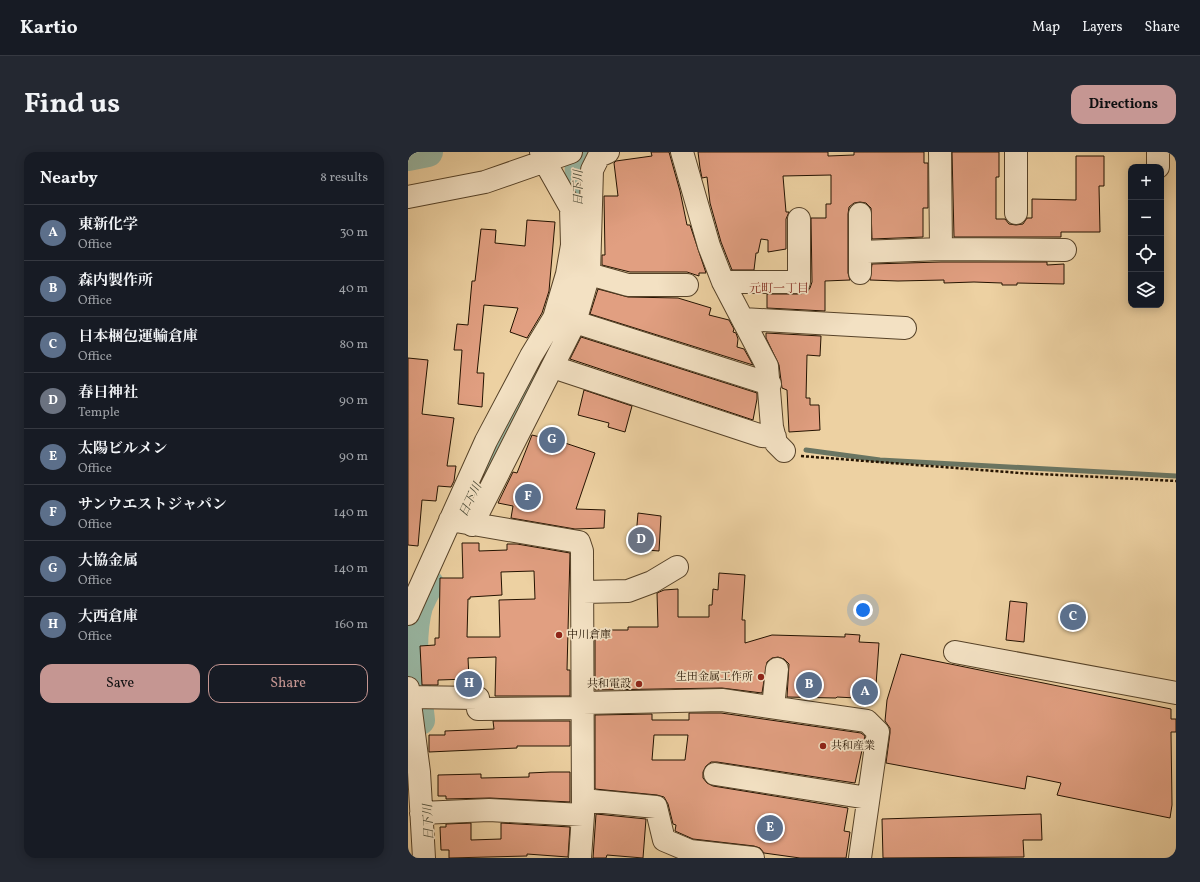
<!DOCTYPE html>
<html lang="en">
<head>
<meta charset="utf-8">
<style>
  body { margin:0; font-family:Vollkorn,"Noto Serif JP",serif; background:#242831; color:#f1f3f6 }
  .controls { position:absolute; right:12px; top:12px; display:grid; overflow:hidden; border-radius:8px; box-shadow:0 2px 10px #0003 }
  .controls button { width:36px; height:36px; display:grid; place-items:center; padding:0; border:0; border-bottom:1px solid #363941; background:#171b24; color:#f1f3f6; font:20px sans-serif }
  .you { position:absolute; left:455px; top:458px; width:14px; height:14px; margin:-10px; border:3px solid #fff; border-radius:50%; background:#1a73e8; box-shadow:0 0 0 6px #1a73e833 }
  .badge { display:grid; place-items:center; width:26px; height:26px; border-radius:50%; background:#c59692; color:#fff; font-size:13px; font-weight:700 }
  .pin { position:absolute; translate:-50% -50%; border:2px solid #fff; box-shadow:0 1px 4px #0006 }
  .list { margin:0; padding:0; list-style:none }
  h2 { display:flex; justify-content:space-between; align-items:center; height:52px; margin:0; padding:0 16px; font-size:17px }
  h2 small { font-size:13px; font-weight:400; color:#9ea1a6 }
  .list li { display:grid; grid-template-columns:26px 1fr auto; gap:12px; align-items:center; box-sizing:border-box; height:56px; padding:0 16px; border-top:1px solid #363941 }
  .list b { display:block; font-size:15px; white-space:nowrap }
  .list p { margin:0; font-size:13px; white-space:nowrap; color:#9ea1a6 }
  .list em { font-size:13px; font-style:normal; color:#9ea1a6 }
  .actions { display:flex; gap:8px; padding:12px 16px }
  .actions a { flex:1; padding:9px 0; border:1px solid #c59692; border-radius:12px; text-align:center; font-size:14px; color:#c59692 }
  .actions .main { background:#c59692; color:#111 }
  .icon { flex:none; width:22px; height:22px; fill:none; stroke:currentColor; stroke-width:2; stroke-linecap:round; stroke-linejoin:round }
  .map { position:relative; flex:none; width:768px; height:706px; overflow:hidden; border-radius:12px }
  header { display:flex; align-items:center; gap:24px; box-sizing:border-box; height:56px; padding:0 20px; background:#171b24; border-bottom:1px solid #363941 }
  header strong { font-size:19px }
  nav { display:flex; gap:22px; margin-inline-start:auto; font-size:14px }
  .intro { display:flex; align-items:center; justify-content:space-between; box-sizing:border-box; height:96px; padding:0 24px }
  h1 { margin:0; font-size:28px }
  .button { padding:10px 18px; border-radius:12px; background:#c59692; color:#111; font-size:14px; font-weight:700 }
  main { display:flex; gap:24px; padding:0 24px }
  aside { flex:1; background:#171b24; border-radius:12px; box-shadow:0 2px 10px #0003 }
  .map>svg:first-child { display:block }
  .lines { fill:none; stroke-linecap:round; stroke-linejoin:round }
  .stream { stroke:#6a7562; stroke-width:5 }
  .river { stroke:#99b7a3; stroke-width:30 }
  .building { fill:#e19f81; stroke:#231200; fill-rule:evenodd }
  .minor-casing { stroke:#564228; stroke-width:24 }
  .path { stroke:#231200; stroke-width:2.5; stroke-dasharray:3 2; stroke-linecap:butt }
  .minor { stroke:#f3e1c3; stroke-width:22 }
  .poi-dot { fill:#8f2418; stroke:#f3e1c3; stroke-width:1.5 }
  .labels { text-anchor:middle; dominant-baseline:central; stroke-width:3.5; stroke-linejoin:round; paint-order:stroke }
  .poi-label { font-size:11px; fill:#231200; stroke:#f3e1c3; text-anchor:start }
  .water-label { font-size:12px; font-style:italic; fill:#4c4c39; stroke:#f3e1c3 }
  .neighbourhood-label { font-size:12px; fill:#7a1f14; stroke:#f3e1c3 }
</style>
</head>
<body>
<header>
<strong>Kartio</strong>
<nav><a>Map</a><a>Layers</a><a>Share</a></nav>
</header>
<div class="intro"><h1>Find us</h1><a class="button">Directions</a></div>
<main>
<aside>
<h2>Nearby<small>8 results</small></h2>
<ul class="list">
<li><span class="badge" style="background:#5c6f8a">A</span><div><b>東新化学</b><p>Office</p></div><em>30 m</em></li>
<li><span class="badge" style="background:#5c6f8a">B</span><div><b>森内製作所</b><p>Office</p></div><em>40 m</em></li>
<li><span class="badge" style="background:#5c6f8a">C</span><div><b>日本梱包運輸倉庫</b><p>Office</p></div><em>80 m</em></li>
<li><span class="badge" style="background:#6b7280">D</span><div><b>春日神社</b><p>Temple</p></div><em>90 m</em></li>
<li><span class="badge" style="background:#5c6f8a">E</span><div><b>太陽ビルメン</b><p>Office</p></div><em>90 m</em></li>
<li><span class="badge" style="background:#5c6f8a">F</span><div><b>サンウエストジャパン</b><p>Office</p></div><em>140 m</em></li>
<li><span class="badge" style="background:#5c6f8a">G</span><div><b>大協金属</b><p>Office</p></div><em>140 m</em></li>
<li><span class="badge" style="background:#5c6f8a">H</span><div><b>大西倉庫</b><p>Office</p></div><em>160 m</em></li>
</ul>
<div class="actions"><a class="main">Save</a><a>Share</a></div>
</aside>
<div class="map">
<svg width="768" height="706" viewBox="0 0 768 706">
  <rect width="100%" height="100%" fill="#edd1a2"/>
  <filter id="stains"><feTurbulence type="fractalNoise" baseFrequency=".005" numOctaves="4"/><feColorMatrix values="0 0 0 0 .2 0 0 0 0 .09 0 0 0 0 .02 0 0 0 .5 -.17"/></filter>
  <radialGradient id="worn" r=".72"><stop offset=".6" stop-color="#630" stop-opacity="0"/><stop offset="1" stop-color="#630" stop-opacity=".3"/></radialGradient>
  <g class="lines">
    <!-- stream -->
    <path class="stream" d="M398,298L472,308L768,324"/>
    <!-- river -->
    <path class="river" d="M0,4L20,0
      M171,86L173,52L171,0
      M64,344L133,207
      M12,568C8,531 0,491 10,454C13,447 17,439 21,432"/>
  </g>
  <!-- building -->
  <path class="building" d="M243,0H261L272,39L279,73H282L298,121H291V124L279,120H222L194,113V103H197L196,44H210L206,11L208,9L244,4Z
    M290,0H420V4L446,3V0H516V11H520V56H515V85L464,87L463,56L458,51L452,50L446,51L441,55L440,62V121L442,128L417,129V159L359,156V142H391L398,141L402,136L404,130L403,66H418V52H423V23L375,24L378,60H381L378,67V97L360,100V88L353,87L350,101H348L346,118H324L313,90L302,51L299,25L294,26L292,16Z
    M544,0H591V25H588V67H597L601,72L608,73L615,72L619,66H624V47L668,48V4H696V34H691L692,80H653V85H546Z
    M119,68L147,70L141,139L134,161L119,186L102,180L110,156L76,153L69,221H76L74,255L50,252L54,198H46L49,172L60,173L64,129H67L73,77L88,78L87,91L117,94Z
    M533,110H639V113L656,112V132L609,131V133H594V131L566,130L536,131V128L490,129L462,128L464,112Z
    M190,137L220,145L270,146L303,156L301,163L321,168L326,177L325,180L328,181L330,187L329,195L336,197L345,213L182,162Z
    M358,181L413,184L412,204L399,203L398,246H402V253H411L412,278L381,280L379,238L374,236L371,213L358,186Z
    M173,185L349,241V247L345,268L162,207Z
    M0,206L20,208L14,262L46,266L39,314H48L46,329L43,335L30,334L28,349L14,348L10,394L0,393Z
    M176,238L224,254L217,280L200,275L201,271L170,263Z
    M124,283L132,285L133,283L187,301L168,357L197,358L196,376L167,377L103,366L105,354L90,351L105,320L109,321Z
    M230,361L253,364L251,399L227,397Z
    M54,391H71V399L99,398V392H109L162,401L159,518H162V544H87L88,505L60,506L61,527L30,528V533H14L12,494L27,493V486H31L32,426H55ZM126,419L127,447L91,448L92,485H59L60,447H62V445L94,443L93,420Z
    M311,421L337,423L334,468H337V491L364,483L437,485V482L452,483L451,490L471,491L467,547L429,545L428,546L379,545L381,512L376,507L370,505L364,506L359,510L354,541L314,536L187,538V478H220V475H250L249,441L256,438L270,437V465H301V453H304L305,437L310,438Z
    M602,449L619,451L616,490L598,488Z
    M493,502L763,557V567H768V580H763L764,653L762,666L649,643L653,631L619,624L617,637L478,611L482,581V576L477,569L479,548Z
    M281,561H313L453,581L457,584L447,631L309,610H303L298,614L295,620V626L299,631L305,634L440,656L436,679L442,680L438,706H392L356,701L352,696L346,694L285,687L267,679L268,673L265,672L260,652L256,645L249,643L187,637V563L244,562V568H281ZM246,583H280L277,608H244Z
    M85,569H162V594H109V596L21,600V583H37V579L86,577Z
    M143,620H162V650L82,646L38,647V644H30V623L73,622V626L121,625V621Z
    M188,662L238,667L235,706L199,703L198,706H185Z
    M633,662L634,688H615L616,705L475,706L474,667Z
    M63,671V688L93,687V671L162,675L160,705L119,702V704L41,706V698H33L32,675H38V672Z"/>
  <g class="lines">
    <!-- minor casing -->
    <g class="minor-casing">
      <path id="minor" d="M274,0L301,94L315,130L359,214L364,275L368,291L376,299
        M532,0L533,97
        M608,0V61
        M750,0V15
        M0,45L77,30L163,0
        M452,62V121
        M452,100L533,97L657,98
        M181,122L220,133H279
        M315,130H391V67
        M335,167L497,176
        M167,170L362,232
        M145,215L354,284L367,285
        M42,368L171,390L174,399L175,663L172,706
        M64,373L167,170L181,122L184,18L191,4L200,0
        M175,440L220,439L244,430L269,415
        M0,462L78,289L123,204L146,166L159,122L164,93L163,56L137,10L133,0
        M547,500L768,541
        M0,536L11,620L16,706
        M1,545L70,546V557L175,556
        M175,551L314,548L459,569L470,580L452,706
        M365,555L369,517
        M307,622L460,646
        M175,648L248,655L256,688L282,699L345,706
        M13,661L81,658L175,663"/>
    </g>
    <!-- path -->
    <path class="path" d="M393,304L612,321L768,329"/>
    <!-- minor -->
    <use href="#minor" class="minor"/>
  </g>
  <!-- markers -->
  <g class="poi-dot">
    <circle cx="151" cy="483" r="4"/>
    <circle cx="353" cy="525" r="4"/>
    <circle cx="231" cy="532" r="4"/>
    <circle cx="415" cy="594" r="4"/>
  </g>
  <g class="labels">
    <!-- poi labels -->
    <g class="poi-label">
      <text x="159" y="483">中川倉庫</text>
      <text x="345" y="525" text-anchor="end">生田金属工作所</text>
      <text x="223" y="532" text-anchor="end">共和電設</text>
      <text x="423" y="594">共和産業</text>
    </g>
    <!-- water labels -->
    <g class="water-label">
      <text transform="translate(171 36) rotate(-90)">日下川</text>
      <text transform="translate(63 348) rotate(-64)">日下川</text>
      <text transform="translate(21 670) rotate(-92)">日下川</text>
    </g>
    <!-- neighbourhood labels -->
    <g class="neighbourhood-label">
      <text x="371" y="137">元町一丁目</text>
    </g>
  </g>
  <rect width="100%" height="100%" filter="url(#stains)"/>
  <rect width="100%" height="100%" fill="url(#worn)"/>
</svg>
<div class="controls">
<button>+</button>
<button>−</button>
<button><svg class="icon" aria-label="locate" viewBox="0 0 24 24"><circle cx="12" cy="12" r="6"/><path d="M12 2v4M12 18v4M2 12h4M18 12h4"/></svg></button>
<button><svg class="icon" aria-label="layers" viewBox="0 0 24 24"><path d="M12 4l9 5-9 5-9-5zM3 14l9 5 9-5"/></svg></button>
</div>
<div class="you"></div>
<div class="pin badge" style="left:457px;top:540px;background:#5c6f8a">A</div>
<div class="pin badge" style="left:401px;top:533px;background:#5c6f8a">B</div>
<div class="pin badge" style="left:665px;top:465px;background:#5c6f8a">C</div>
<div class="pin badge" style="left:233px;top:388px;background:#6b7280">D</div>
<div class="pin badge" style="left:362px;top:676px;background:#5c6f8a">E</div>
<div class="pin badge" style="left:120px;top:345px;background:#5c6f8a">F</div>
<div class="pin badge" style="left:144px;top:288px;background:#5c6f8a">G</div>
<div class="pin badge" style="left:61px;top:532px;background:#5c6f8a">H</div>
</div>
</main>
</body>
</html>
